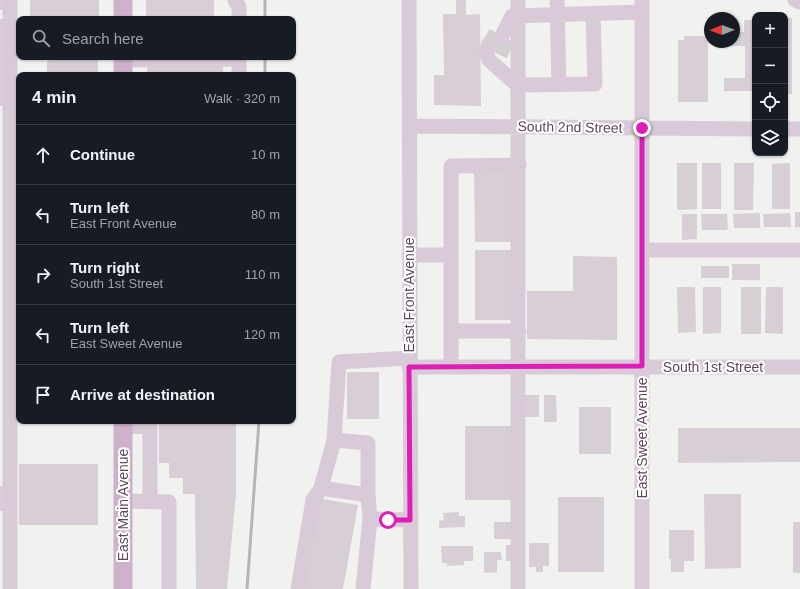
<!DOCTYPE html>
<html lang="en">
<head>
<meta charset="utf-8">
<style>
  body { margin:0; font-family:Arial,sans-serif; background:#242831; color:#f1f3f6 }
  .controls { position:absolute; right:12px; top:12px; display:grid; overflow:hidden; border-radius:8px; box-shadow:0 1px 3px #0004 }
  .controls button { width:36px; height:36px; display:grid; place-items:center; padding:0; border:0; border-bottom:1px solid #363941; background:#171b24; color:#f1f3f6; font:20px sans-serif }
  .compass { position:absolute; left:704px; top:12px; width:36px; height:36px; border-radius:50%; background:#171b24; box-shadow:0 1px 3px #0004; rotate:269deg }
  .stop { position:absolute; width:12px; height:12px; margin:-9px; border:3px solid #de1eb7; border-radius:50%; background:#fff }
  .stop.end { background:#de1eb7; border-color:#fff; box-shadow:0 1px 4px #0008 }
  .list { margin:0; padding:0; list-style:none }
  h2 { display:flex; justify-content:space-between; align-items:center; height:52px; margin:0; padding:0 16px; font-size:17px }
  h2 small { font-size:13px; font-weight:400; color:#9ea1a6 }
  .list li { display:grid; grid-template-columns:26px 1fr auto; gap:12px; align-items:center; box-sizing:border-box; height:60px; padding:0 16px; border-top:1px solid #363941 }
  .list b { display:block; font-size:15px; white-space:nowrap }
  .list p { margin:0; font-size:13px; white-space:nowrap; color:#9ea1a6 }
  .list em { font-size:13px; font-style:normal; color:#9ea1a6 }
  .icon { flex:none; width:22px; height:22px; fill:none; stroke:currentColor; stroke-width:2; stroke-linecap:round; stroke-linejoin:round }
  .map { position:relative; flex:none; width:800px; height:589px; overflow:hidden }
  .search { position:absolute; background:#171b24; box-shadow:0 1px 3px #0004; left:16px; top:16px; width:280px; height:44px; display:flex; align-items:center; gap:10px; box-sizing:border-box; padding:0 14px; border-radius:8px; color:#9ea1a6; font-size:15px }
  .panel { position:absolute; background:#171b24; box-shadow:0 1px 3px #0004; left:16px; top:72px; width:280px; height:352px; border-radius:8px }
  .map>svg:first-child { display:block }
  .building { fill:#d7cfd5 }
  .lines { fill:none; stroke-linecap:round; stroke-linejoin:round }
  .minor-tunnel { stroke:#d3d0d2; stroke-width:15; stroke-dasharray:15 8; stroke-linecap:butt }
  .minor { stroke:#d9cad8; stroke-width:15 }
  .major { stroke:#ceb1ca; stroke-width:19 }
  .rail { stroke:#bab2b8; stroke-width:3 }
  .route { stroke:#de1eb7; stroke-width:5 }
  .labels { text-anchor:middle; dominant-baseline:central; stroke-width:4; stroke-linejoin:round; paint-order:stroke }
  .street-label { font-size:14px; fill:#5d485b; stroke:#fff }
</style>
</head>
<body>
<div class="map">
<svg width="800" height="589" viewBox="0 0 800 589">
  <rect width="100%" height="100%" fill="#f1f2f0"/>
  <!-- building -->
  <path class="building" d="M0,0H4V10H0Z
    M30,0H99V19H30Z
    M146,0H214V19H146Z
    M456,0H466V15L480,14L481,106L434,105V75H444L443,14H456Z
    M785,18H792V94H785Z
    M0,19H6V106H0Z
    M744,20H755V91H724V78H745V46H724V42H734V32H744Z
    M490,29L514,43L506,58L481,43Z
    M684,36H708V102H678V40H684Z
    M49,57H98V75H47V61H49Z
    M223,63V75H147V64Z
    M677,163H697V209L677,210Z
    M702,163H721V209H702Z
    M734,163H754L753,210H734Z
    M790,163V209H772V164Z
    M474,172H514V242H475Z
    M795,212H800V227L795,228Z
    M760,213V228H734L733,214Z
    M790,213L791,227H764L763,214Z
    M682,214H697V239L682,240Z
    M701,214H727L728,230H702Z
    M475,250H514V320H475Z
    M573,256L617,257V340L527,339V291H573Z
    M732,264H760V280H732Z
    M701,266H729V278H701Z
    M677,287H695L696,332L678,333Z
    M703,287H721V333L703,334Z
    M741,287H761V334H741Z
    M766,287H783V334L765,333Z
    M347,372H379V419H347Z
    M525,395H539V417H525Z
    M544,395H556L557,422H544Z
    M579,407H611V454H579Z
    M159,421H236V494L227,589H196L195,494H183V478H169V463H159Z
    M465,426H514L515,500H465Z
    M678,428H800V462L678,463Z
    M19,464H98V525H19Z
    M0,486L7,487L6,511H0Z
    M704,494H741V568L705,569Z
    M558,497H604V572H558Z
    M317,498L358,505L343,589H302Z
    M459,512V516H465V527L439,528V521L444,520L443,513Z
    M494,522H512V539H494Z
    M793,522H800V573H793Z
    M669,530H694V561H684V572H671V559H669Z
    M529,543H549V566H543V572H536V567H529Z
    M506,545H514V561H506Z
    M441,546H473V561H464V565L447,566V563H442Z
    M484,552H501L502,560H497V572L484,573Z"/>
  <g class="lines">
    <!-- minor-tunnel -->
    <path class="minor-tunnel" d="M488,47L496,33
      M500,55L508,39"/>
    <!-- minor -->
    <path class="minor" d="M10,0V589
      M235,0L239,7V19
      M409,0L411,589
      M518,0V589
      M557,0L559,85
      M642,0V589
      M795,0L800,2
      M502,36L512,16L642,12
      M488,47L486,51L489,60L517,85L595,84L593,13
      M239,57V75
      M123,60L239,59
      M410,126L755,129
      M785,129H800
      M642,250H800
      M409,255H450
      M451,331H519
      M409,367H800
      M451,367V166L519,165
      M123,427L150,426V501
      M334,440L368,443V495
      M123,501L169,502V589
      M370,519L410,520
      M298,589L313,500L321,488
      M363,589L370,519L368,495L321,488L334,440L339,362L409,358"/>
    <!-- major -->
    <path class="major" d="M123,19V0
      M123,75V57
      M123,421V589"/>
    <!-- rail -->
    <path class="rail" d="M265,19V0
      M265,75V57
      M247,589L259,421"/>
  </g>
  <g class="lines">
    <!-- route -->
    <path class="route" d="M388,520H410L409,367L642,366V128"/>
  </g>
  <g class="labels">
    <!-- street labels -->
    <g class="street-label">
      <text transform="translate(570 127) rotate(1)">South 2nd Street</text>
      <text transform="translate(409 295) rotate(-90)">East Front Avenue</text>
      <text x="713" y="367">South 1st Street</text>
      <text transform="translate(642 438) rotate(-90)">East Sweet Avenue</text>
      <text transform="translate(123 505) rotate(-90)">East Main Avenue</text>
    </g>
  </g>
</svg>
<div class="controls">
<button>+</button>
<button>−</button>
<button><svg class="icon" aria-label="locate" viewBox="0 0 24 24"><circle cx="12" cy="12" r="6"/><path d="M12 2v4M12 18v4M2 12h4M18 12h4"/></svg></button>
<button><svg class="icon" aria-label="layers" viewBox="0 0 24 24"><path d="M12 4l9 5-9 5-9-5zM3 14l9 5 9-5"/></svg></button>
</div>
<svg class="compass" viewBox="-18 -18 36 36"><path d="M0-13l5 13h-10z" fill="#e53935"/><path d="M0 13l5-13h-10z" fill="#9ea1a6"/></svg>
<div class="stop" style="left:388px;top:520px"></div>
<div class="stop end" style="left:642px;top:128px"></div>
<div class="search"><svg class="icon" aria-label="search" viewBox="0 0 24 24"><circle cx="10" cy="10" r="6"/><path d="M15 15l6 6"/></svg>Search here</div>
<section class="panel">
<h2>4 min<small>Walk · 320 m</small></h2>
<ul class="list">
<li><svg class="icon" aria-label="ahead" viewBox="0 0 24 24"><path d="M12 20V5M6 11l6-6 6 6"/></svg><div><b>Continue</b></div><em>10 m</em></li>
<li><svg class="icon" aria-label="left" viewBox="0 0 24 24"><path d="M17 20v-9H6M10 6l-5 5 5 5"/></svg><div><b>Turn left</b><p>East Front Avenue</p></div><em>80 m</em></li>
<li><svg class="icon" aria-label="right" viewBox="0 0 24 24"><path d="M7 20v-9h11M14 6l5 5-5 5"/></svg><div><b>Turn right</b><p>South 1st Street</p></div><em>110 m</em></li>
<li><svg class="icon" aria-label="left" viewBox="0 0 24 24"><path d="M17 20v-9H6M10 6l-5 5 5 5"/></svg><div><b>Turn left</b><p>East Sweet Avenue</p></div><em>120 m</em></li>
<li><svg class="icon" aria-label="arrive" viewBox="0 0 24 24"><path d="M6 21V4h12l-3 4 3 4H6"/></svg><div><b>Arrive at destination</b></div></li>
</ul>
</section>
</div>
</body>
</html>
